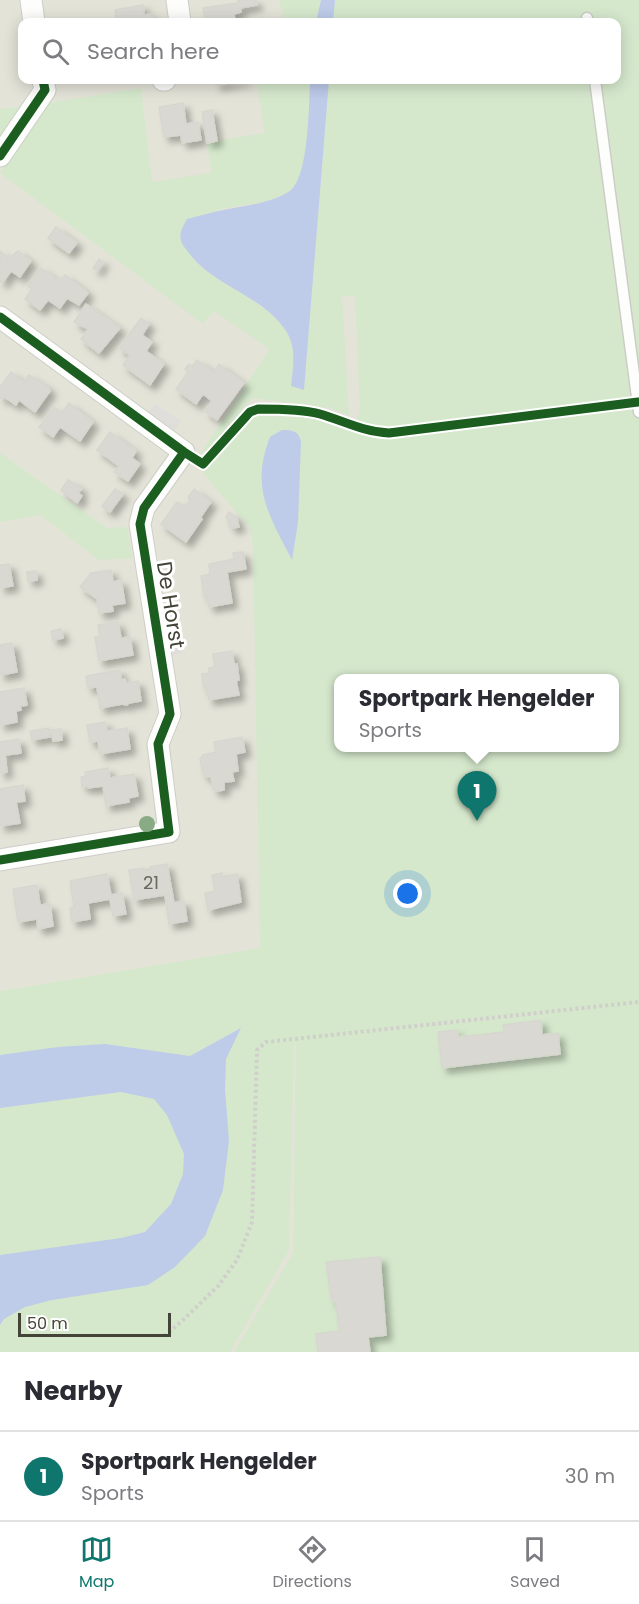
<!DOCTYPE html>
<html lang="en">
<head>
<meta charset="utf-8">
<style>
  body { margin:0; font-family:Poppins,sans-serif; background:#f2f2f3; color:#2b2b33 }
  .scale { position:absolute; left:18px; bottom:15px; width:153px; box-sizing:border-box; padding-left:6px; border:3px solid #444337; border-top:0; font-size:16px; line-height:21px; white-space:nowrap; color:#444337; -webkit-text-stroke:4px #fff; paint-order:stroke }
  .you { position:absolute; left:408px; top:894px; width:21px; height:21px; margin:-15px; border:4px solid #fff; border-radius:50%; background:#1a73e8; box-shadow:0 0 0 9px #1a73e833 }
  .badge { display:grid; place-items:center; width:39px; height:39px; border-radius:50%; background:#0f766e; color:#fff; font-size:20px; font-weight:700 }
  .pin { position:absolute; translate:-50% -50px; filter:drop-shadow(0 2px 3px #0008) }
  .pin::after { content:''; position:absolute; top:32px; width:21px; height:18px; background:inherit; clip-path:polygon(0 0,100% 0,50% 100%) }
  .popup { position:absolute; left:334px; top:674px; width:285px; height:78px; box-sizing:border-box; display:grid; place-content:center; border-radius:12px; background:#fff; filter:drop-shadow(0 2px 4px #0005); font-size:20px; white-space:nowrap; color:#7c7c81 }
  .popup b { font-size:22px; color:#2b2b33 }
  .popup::after { content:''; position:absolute; left:50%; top:100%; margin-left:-12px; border:12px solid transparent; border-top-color:#fff }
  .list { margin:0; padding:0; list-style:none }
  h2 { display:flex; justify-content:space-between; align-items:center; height:78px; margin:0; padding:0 24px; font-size:26px }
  h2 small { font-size:20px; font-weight:400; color:#7c7c81 }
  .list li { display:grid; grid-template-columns:39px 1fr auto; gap:18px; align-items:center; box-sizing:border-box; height:90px; padding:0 24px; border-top:2px solid #e1e1e2 }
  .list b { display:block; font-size:22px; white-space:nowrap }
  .list p { margin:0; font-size:20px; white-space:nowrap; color:#7c7c81 }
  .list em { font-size:20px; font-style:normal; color:#7c7c81 }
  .icon { flex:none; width:33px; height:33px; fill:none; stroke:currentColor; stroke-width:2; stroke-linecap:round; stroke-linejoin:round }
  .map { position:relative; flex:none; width:639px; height:1352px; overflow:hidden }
  .search { position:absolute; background:#fff; box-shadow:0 3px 15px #0003; left:18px; right:18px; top:18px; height:66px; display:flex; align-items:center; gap:15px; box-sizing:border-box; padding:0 21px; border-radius:12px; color:#7c7c81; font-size:22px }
  .sheet { height:168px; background:#fff }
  nav { display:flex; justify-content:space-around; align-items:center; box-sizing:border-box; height:84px; border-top:2px solid #e1e1e2; background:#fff; font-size:16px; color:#7c7c81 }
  nav a { display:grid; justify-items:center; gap:3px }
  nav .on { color:#0f766e }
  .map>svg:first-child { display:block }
  .residential { fill:#e3e3d8; fill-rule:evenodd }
  .green { fill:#d5e8cc; fill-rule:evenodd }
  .parking { fill:#dfdeda }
  .water { fill:#becbe9 }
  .building { fill:#d9d8d3; stroke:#d7d7d0; stroke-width:1.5; filter:url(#shadow) }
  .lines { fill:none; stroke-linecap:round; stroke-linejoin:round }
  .service-casing { stroke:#cdcdc8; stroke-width:13 }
  .minor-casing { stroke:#cdcdc8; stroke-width:23 }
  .path { stroke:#d0cfcb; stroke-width:4; stroke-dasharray:3 3; stroke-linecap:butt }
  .service { stroke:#fdfdfc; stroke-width:10 }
  .minor { stroke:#fdfdfc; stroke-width:21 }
  .cycleway-casing { stroke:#fff; stroke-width:13 }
  .cycleway { stroke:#1b5e20; stroke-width:9 }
  .tree { fill:#88aa84 }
  .labels { text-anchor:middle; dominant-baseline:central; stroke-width:6; stroke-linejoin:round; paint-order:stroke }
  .number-label { font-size:18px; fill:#6a695f }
  .street-label { font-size:21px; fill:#444337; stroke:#fff }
</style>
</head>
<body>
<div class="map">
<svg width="639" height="1352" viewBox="0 0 639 1352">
  <defs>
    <filter id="shadow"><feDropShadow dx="5.5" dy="5.5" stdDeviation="3" flood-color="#0004"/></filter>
  </defs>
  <rect width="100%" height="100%" fill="#efefea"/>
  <!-- residential -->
  <path class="residential" d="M0,0H639V1352H0ZM22,22H616V80H22ZM339,678H615V748H339Z"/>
  <!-- green -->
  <path class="green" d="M279,0H321L316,22H284V17Z
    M335,0H639V1352H234L293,1253L296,1041L294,1046L289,1250L230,1352H0V991L260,948L253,545L250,528L203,473L257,415L319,419L349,430L360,412L355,295L342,297L349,415L329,408L252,398L211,447L200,454L270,349L214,311L203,324L0,173L48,103L141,88L152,182L211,173L207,142L265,133L256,80H310C308,110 310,146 301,176C291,206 240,203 215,211C205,215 189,234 181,242C189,252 195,262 205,270C236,295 287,309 294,353C296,363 292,376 291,386L304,390L329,80H616V22H333ZM270,437L298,523L292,559C271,519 252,482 270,437ZM339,678H615V748H339Z
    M27,106L0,142V109Z
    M0,453L107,528L127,527L132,558L99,560L40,515L0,522Z"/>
  <!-- parking -->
  <path class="parking" d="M155,404L181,421L171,435L145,417Z
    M179,623L183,653L167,656L163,625Z"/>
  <!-- water -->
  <path class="water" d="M321,0H335L333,22H316Z
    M310,80H329L304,390L291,386C293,368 297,348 286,331C263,295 214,287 189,253C186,249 182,245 181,241C179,233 183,226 187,219C196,217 205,214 214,212C236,207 271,204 290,191C309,177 309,104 310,80Z
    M282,430C293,430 299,431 301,442L298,523L292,560C269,515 250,488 270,437Z
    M241,1028L226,1059L225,1090L229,1141L223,1190L205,1236L175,1267L148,1285L52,1300L25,1307L4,1319L0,1325V1255L121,1238L145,1232L171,1204L183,1174L184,1154L167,1115L154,1099L121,1092L0,1108V1055L58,1047L105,1044L190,1056Z"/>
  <!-- building -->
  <path class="building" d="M238,0H256L257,5L240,8L241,12L234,14L235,22H206L203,8L238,3Z
    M143,5L144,15L152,14L153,22H117L115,10Z
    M215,80H247L216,85Z
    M183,103L186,124L198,122L201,140L182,143L181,135L164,137L159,107Z
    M212,110L217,141L207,143L202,112Z
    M56,227L77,243L69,253L48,238Z
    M0,251L9,258L18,251L31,261L20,277L11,271L2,283L0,281Z
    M99,259L103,262L97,271L93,268Z
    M41,268L60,281L65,275L85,290L88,293L79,305L67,298L60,308L48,300L40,310L25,299L32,289L28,286Z
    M86,304L120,328L99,353L81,339L88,329L74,322Z
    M141,318L149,324L142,335L152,342L146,351L164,364L150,385L123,365L130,355L119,348Z
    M197,360L214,372L219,364L244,383L217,420L205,411L212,401L203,394L196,404L176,389L188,372L185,369L189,364L192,367Z
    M11,372L24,382L29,375L48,387L50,391L35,412L19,400L16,405L4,397L2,399L0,398V387Z
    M69,403L93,422L80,441L60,427L53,437L39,427L54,407L62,413Z
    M110,432L136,451L132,458L140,464L128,481L114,472L119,466L97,450Z
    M68,480L82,489L78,493L82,496L77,503L61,490Z
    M115,489L123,494L110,512L102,506Z
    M194,489L211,502L200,518L202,519L186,542L161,524L177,502L185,507L190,500L188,498Z
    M229,512L237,518L239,527L232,528L226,517Z
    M243,552L246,569L227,572L232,603L209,607L207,595L204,596L201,576L210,574L209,564L234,559L233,553Z
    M9,564L13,586L0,588V565Z
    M111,570L113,582L121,580L125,603L112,605L113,611L99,613L97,599L80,587L91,573Z
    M36,571L37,580L28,581L27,572Z
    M118,622L121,638L130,637L133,655L99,661L95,637L100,636L98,625Z
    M61,629L63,638L53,640L51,631Z
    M12,643L17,672L0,675V645Z
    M232,651L234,664H237L239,680L236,681L239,695L209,700L206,686H203L202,674L209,673V668L215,667L213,654Z
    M120,670L121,680L125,679L126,683L138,681L141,701L129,703L127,705L122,704L100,708L97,687L88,688L86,676Z
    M24,688L27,705L20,706L21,710L16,711L17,722L0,725V692Z
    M105,722L107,731L127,728L130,749L100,754L98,741L90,742L87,725Z
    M49,728L50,737L32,740L30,731Z
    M61,729L62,740L53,741L51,730Z
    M242,737L245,752L236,754L238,771L232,772L234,781L224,782V790L216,791L213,789L211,777H207L203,774L200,759L203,755L216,752L214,742Z
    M19,739L21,753L5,755L7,772L0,773V742Z
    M108,768L110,778L134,774L138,796L128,798L129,802L106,806L103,786L88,788V786L82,787L81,777L86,776L85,772Z
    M23,785L25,801L16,802L20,823L0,826V789Z
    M167,864L174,903L184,901L187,921L169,924L165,895L134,900L129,870L144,868V870L150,869V867Z
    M222,873V877L237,874L241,902L208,910L205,893L215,891L212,875Z
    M107,874L111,895L122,893L126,914L113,916L110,899L88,903L90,919L72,922L70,908L74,907L70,881Z
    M37,885L40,905L50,904L53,926L38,929L37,919L18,922L13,889Z
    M541,1020L542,1035L558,1033L560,1054L442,1068L438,1032L457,1030L458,1037L504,1032L503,1025Z
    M380,1257L386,1335L368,1337L370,1352H318L316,1334L339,1331L336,1302H332L326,1262Z"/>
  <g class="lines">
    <!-- service casing -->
    <g class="service-casing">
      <path id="service" d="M587,18L588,22
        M595,80L639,412"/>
    </g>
    <!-- minor casing -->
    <g class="minor-casing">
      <path id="minor" d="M31,0L34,22
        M177,0L180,22
        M163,80H165
        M0,156L45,90L43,80
        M0,317L184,452L144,508L140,524L170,714L158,744L169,832L0,860"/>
    </g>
    <!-- path -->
    <path class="path" d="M164,1336L181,1322L218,1286L237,1260L252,1222L257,1050L266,1042L639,1002"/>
    <!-- service -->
    <use href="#service" class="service"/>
    <!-- minor -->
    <use href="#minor" class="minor"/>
    <!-- cycleway casing -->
    <g class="cycleway-casing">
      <path id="cycleway" d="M0,156L45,90L43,80
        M0,317L184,452L203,464L250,412L258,409C276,409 303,409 320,414C344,421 364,432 389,433L638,402
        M0,860L169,832L158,744L170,714L140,524L144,508L184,452"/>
    </g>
    <!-- cycleway -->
    <use href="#cycleway" class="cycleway"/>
  </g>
  <!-- trees -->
  <circle class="tree" cx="147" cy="824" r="8"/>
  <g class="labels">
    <!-- number labels -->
    <g class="number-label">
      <text x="151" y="882">21</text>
    </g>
    <!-- street labels -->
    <g class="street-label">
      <text transform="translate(171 605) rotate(81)">De Horst</text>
    </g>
  </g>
</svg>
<div class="scale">50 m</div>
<div class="you"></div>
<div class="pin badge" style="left:477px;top:821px">1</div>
<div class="popup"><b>Sportpark Hengelder</b>Sports</div>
<div class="search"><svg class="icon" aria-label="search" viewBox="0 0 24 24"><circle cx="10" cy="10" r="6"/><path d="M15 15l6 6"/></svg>Search here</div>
</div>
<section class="sheet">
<h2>Nearby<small></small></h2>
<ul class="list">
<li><span class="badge">1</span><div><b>Sportpark Hengelder</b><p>Sports</p></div><em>30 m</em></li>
</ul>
</section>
<nav>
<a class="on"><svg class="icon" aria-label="map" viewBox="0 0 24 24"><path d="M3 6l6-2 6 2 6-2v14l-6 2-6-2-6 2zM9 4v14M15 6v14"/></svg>Map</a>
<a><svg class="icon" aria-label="directions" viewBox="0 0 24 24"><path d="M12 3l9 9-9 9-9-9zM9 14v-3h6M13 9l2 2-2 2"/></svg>Directions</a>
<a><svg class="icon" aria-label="saved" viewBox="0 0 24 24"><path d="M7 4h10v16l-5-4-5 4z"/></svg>Saved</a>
</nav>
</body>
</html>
